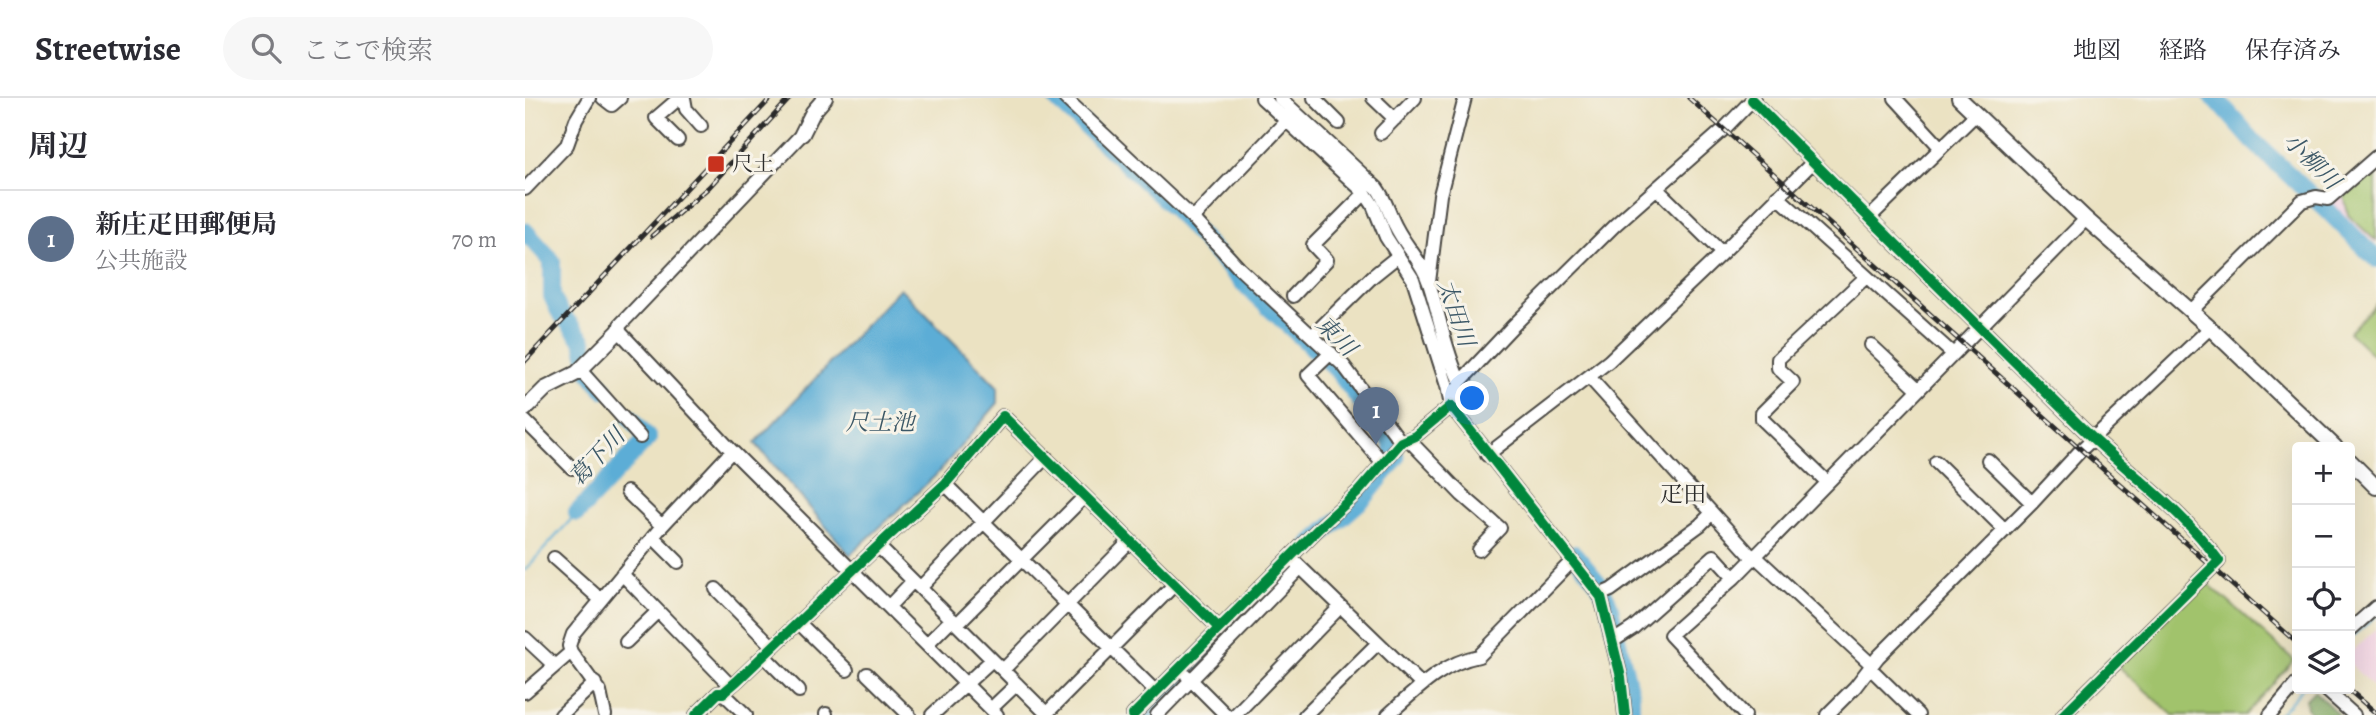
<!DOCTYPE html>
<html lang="ja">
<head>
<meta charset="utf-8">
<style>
  body { margin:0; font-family:Alegreya,"Noto Serif JP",serif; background:#f7f7f7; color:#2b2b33 }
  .controls { position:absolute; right:21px; bottom:21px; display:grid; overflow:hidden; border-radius:7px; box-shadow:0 7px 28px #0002 }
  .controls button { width:63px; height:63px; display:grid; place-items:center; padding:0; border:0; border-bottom:2px solid #e1e1e2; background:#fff; color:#2b2b33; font:35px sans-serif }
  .you { position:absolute; left:948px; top:301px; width:24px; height:24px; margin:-18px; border:5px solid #fff; border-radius:50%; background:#1a73e8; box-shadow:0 0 0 10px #1a73e833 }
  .badge { display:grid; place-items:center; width:46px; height:46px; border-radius:50%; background:#ea580c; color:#fff; font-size:23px; font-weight:700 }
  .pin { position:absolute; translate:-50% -58px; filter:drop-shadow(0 2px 4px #0008) }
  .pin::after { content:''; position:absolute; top:37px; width:24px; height:21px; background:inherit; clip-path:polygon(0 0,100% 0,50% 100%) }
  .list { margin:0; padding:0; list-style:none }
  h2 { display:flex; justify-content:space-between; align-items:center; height:91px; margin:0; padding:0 28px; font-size:30px }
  h2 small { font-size:23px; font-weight:400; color:#7c7c81 }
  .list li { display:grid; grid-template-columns:46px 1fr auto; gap:21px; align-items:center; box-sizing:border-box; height:98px; padding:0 28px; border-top:2px solid #e1e1e2 }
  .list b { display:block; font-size:26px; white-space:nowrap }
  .list p { margin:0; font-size:23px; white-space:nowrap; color:#7c7c81 }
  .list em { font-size:23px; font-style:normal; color:#7c7c81 }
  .icon { flex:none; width:38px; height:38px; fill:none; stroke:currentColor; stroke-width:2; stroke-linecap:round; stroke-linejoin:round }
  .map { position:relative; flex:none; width:1851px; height:617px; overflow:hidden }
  header { display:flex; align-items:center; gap:42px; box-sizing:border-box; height:98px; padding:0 35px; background:#fff; border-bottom:2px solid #e1e1e2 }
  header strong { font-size:33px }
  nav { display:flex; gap:38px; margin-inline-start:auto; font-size:24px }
  .search { width:490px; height:63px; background:#f7f7f7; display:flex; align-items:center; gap:18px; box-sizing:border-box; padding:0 24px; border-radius:38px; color:#7c7c81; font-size:26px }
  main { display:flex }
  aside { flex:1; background:#fff }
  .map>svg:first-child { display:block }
  .built { fill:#f1d0e3 }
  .green { fill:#a1c36c; stroke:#66774c; stroke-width:2 }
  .forest { fill:#80a960; stroke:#566a46; stroke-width:2 }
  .water { fill:#5badd6; stroke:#436c80; stroke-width:2 }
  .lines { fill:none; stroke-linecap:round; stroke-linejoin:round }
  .stream { stroke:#5badd6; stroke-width:2.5 }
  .river { stroke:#5badd6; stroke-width:18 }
  .minor-casing { stroke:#484642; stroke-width:16 }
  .tertiary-casing { stroke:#484642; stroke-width:18 }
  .minor { stroke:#fff; stroke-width:12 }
  .tertiary { stroke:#fff; stroke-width:14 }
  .rail-casing { stroke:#2b2b2b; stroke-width:5 }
  .rail { stroke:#f7f3e8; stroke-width:2.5; stroke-dasharray:8; stroke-linecap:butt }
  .cycleway-casing { stroke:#f7f3e8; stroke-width:15 }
  .cycleway { stroke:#00873e; stroke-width:10 }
  .poi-dot { fill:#c8321e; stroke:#f7f3e8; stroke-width:2.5 }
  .labels { text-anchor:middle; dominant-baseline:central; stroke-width:6; stroke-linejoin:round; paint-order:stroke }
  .poi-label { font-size:21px; fill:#2b2b2b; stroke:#f7f3e8; text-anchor:start }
  .water-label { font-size:23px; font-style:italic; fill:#3c5867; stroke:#f7f3e8 }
  .neighbourhood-label { font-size:23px; fill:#2b2b2b; stroke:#f7f3e8 }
</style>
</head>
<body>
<header>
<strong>Streetwise</strong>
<div class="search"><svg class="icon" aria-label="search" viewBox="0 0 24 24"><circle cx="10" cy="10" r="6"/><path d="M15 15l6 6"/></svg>ここで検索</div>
<nav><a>地図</a><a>経路</a><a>保存済み</a></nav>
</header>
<main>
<aside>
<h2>周辺<small></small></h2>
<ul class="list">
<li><span class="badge" style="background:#5c6f8a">1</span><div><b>新庄疋田郵便局</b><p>公共施設</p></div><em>70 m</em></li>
</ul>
</aside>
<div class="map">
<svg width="1851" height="617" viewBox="0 0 1851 617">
  <rect width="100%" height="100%" fill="#f7f3e8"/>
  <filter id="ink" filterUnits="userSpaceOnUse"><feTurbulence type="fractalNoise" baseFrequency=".0143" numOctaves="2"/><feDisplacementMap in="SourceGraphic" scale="14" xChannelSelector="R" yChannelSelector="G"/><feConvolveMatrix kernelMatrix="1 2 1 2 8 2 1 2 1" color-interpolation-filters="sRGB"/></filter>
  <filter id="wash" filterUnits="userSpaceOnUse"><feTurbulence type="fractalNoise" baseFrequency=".00686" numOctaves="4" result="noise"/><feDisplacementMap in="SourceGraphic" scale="28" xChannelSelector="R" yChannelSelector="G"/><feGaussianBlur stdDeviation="1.57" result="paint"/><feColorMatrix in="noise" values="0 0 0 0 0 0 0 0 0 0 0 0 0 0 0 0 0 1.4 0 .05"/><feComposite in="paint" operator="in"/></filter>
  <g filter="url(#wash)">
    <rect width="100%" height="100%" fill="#ebe2c2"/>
    <!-- built -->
    <path class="built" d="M1851,65V147L1806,104Z
      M1851,530V592L1825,566V556Z"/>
    <!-- green -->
    <path class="green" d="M1851,69V143L1823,117L1819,97Z
      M1851,206V260L1824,234Z
      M1679,482L1769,562L1720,617H1648L1593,568Z"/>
    <!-- forest -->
    <path class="forest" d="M1789,593L1814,617H1788L1782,611L1781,601Z"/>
    <!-- water -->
    <path class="water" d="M375,190L473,289V305L411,377L325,457L230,345Z"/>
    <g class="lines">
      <!-- stream -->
      <path class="stream" d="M0,472L52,415
        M1825,541L1851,517
        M1754,617L1777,591"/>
      <!-- river -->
      <path class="river" d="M530,0L646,107L724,191L812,272L866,343L871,360L840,399L785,447
        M1688,0L1692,2L1729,44L1801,111L1851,161
        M829,78L849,96L860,123L888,167L900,194L916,250
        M0,133L27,163V198L34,213L58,243L65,274L80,292
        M52,415L123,340L106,320
        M1049,456L1074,486L1084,506L1106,599V617
        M619,617L766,467"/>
    </g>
  </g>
  <g filter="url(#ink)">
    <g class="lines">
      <!-- minor casing -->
      <g class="minor-casing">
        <path id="minor" d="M78,0L87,7L95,0
          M159,0L161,11L176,28
          M540,0L668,120L714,170L819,268L876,344
          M737,0L840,95L848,107L861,139L888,181L922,288L926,308L1076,499L1096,579L1100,617
          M755,0L852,90C861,102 864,116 871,129C881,149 897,163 904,185C915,219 920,252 935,284
          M789,0L814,25
          M848,0L870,21
          M1370,0L1415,49
          M1227,2C1336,113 1447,221 1557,330C1602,374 1657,411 1694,463L1538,617
          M856,35L890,0
          M277,36L95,227L94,233L207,353L472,617
          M153,42L131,20L152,2H158
          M0,91L42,47L51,22L64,0
          M1132,91L1197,155
          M1252,98L1428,256
          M1345,119L1450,17
          M668,120L767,17
          M904,184L915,97L940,0
          M768,198L802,162L788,147L840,95
          M1666,213L1777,103L1791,99L1803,101L1851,59
          M787,238L848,178L873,158
          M1346,247L1393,291
          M806,255L783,277L858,365
          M55,272L115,339
          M1065,280L1228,460
          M0,323L47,370
          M883,341L937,397L975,430L954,452
          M962,357L1084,263L1197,155L1288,64
          M1463,362L1507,405
          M1411,364L1480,432
          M1302,384L1237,321V315L1268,284L1253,270V261L1341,179
          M420,386L631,594
          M102,394L137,428
          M128,439L153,464
          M353,448L523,617
          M1230,458L1347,567
          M29,460L76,502
          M771,465L897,587
          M97,476L205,587
          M395,490L521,359
          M191,491L248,549
          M1074,497L1086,492L1175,427L1187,415
          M368,504L388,483
          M274,525L322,572
          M432,526L559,399
          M1825,532L1851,509
          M0,540L30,568
          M407,541L427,521
          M1088,543L1108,530L1189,458L1209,480
          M101,544L133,513
          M239,558L274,593
          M1345,570L1393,617
          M478,572L605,443
          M342,576L384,617
          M662,578L701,617
          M1800,591L1829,617
          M0,594L46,554
          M198,595L221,617
          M471,606L492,586
          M522,615L650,486
          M301,616V617
          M36,617L70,585
          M80,617L75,594L46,554L44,548L48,536L137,428L207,353
          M171,617L193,595H198L212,583L353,448L420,386L478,318L694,530
          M407,617L467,562
          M608,617L794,430L833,394L876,344L890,338L926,308L935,284L987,229L1090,127L1199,31L1229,0
          M632,617L775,470
          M710,617L815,509
          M780,617L853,545
          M863,617C890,593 917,565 954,558L1047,463
          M1220,617L1145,537L1209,480L1561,121
          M1302,617L1330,589L1353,559L1507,405L1557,351L1685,230
          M1745,617L1772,585"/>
      </g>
      <!-- tertiary casing -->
      <g class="tertiary-casing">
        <path id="tertiary" d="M1434,0L1561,121L1685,230L1810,349
          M277,36L288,14L300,0
          M0,311L20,291L52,275L94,233
          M1825,363L1851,389"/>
      </g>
      <!-- minor -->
      <use href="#minor" class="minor"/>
      <!-- tertiary -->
      <use href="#tertiary" class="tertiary"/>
      <!-- rail casing -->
      <g class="rail-casing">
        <path id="rail" d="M1164,0L1772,545
          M127,138L184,89L265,0
          M0,263L246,0
          M1823,591L1851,615"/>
      </g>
      <!-- rail -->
      <use href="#rail" class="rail"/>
      <!-- cycleway casing -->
      <g class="cycleway-casing">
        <path id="cycleway" d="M1227,2C1336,113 1447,221 1557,330C1602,374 1657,411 1694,463L1538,617
          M171,617L193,595H198L212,583L353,448L420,386L478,318L694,530
          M608,617L794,430L833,394L876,344L890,338L926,308L1076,499L1096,579L1100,617"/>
      </g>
      <!-- cycleway -->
      <use href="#cycleway" class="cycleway"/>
    </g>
  </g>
  <!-- markers -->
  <rect class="poi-dot" x="182" y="57" width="18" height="18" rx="3.5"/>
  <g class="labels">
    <!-- poi labels -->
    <g class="poi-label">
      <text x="207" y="66">尺土</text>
    </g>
    <!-- water labels -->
    <g class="water-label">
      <text transform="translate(1787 63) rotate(45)">小柳川</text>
      <text transform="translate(931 215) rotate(71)">太田川</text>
      <text transform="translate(811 238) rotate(45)">東川</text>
      <text x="355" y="324">尺土池</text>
      <text transform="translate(72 359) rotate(-47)">葛下川</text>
    </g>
    <!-- neighbourhood labels -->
    <g class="neighbourhood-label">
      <text x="1158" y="396">疋田</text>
    </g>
  </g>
</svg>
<div class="controls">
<button>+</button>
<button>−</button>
<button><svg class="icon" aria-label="locate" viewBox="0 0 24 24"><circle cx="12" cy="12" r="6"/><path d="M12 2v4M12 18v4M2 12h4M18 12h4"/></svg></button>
<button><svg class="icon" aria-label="layers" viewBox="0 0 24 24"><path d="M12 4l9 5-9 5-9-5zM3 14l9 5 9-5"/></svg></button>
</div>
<div class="you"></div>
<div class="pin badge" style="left:851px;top:347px;background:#5c6f8a">1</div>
</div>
</main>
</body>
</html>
